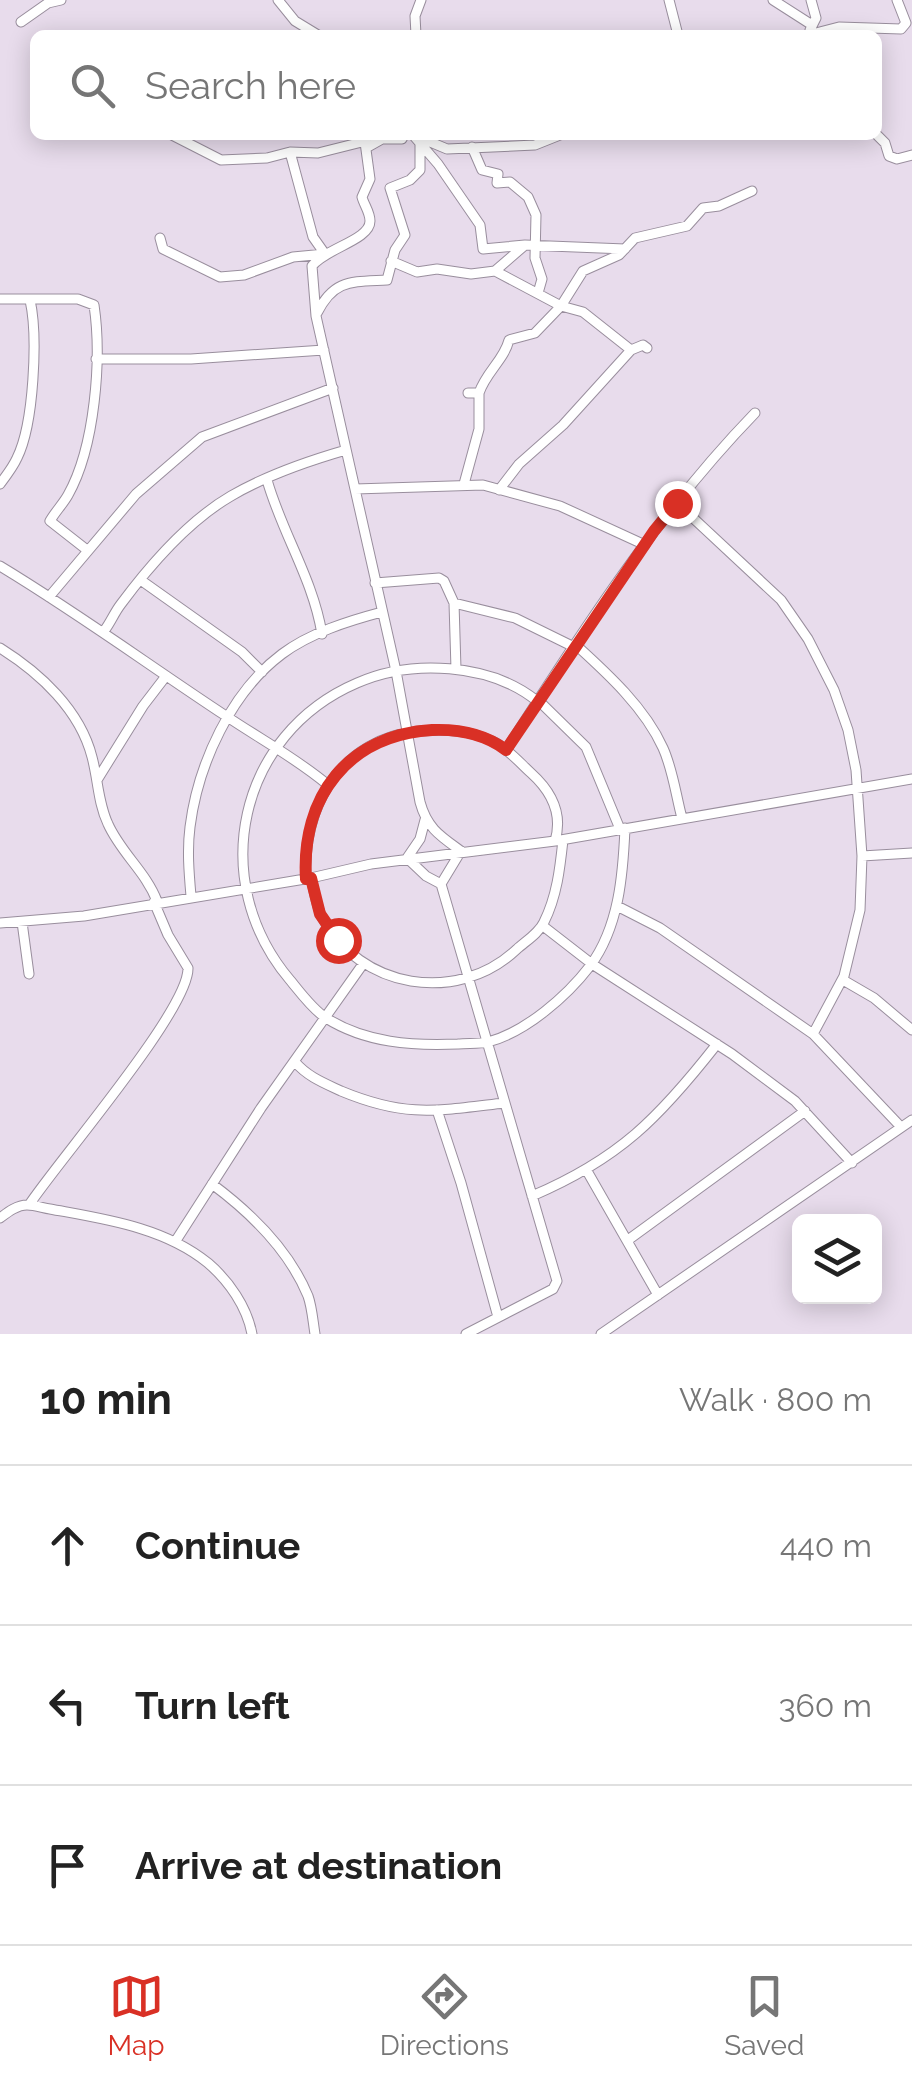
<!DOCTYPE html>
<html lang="en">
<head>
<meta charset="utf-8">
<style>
  body { margin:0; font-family:Raleway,sans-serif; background:#f2f2f2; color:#222 }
  .controls { position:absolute; right:30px; bottom:30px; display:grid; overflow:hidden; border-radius:15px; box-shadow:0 5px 25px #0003 }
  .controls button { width:90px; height:90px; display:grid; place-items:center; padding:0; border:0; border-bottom:2px solid #e0e0e0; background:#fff; color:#222; font:50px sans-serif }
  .stop { position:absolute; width:30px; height:30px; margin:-22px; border:8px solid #d93025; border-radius:50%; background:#fff }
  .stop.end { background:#d93025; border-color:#fff; box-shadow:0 2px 10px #0008 }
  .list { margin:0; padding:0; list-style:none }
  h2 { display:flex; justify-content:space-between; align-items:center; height:130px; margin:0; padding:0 40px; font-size:42px }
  h2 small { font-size:32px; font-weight:400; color:#767676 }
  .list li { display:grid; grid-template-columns:65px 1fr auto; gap:30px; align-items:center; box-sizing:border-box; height:160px; padding:0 40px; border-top:2px solid #e0e0e0 }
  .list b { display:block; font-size:38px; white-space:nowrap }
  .list em { font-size:32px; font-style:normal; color:#767676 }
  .icon { flex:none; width:55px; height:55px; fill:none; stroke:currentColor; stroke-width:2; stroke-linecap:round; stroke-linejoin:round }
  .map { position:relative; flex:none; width:912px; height:1334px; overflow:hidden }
  .search { position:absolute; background:#fff; box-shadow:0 5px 25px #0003; left:30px; right:30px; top:30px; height:110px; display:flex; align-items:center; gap:25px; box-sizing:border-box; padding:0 35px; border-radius:15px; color:#767676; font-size:38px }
  .sheet { height:610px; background:#fff }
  nav { display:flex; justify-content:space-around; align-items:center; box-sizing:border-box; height:140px; border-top:2px solid #e0e0e0; background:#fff; font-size:28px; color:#767676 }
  nav a { display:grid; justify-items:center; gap:5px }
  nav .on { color:#d93025 }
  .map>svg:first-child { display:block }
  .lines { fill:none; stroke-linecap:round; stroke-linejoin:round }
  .minor-casing { stroke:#998e9d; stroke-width:11 }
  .minor { stroke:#fff; stroke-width:9 }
  .route { stroke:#d93025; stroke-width:12 }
</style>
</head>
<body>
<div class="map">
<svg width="912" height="1334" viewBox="0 0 912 1334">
  <rect width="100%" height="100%" fill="#e8dcec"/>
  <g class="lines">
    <!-- minor casing -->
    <g class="minor-casing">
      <path id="minor" d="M278,0L295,21L318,35
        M669,0L678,35
        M773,0L812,25
        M21,22L48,3L61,0
        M810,30L816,18L811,0
        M416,35L415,16L421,0
        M808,35L839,27L901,29L906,23L897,0
        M172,135L221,160L267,158L290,152L318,153L366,141
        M364,135L370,179L362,197C364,205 370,212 370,221C370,240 326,248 312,266L316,316L396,671L420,802C427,828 440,836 461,851L441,884L557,1281L553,1289L466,1334
        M413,135L438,164L480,225L483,249L525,245
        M877,135L885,143L889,156L897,159L912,155
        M416,136L447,149L535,145L560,135
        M472,147L482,170L498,174L497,183L510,182L528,197L536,215L535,258L542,279L538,293
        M366,148L382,139H402L404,135
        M160,238L163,249L220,277L244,275L293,257L325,254L313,237L290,152
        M391,261L417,272L437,269L471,274L495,271L561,306L583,271L619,255L635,238L687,226L703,208L719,206L752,191
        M495,271L525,245L625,249
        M0,299H78L94,305C102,359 95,447 68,495C63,504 55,512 50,521L87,550
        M317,313C334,279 351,282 387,280L395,250L405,235L390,188L410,180L420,170V144
        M96,359H191L324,350
        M468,393H479C486,372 504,360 509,340L535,333L561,306L583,312L631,350L643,345L647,348
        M267,480C282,533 313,579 322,634
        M0,484C6,476 13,467 17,458C34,424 38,336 30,300
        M464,484L479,429V393
        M355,489L483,485L560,506L645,545
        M499,490L519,464L563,425L631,350
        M677,503L781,600L808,639L834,690L848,730L856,770L862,856L860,910L844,976L813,1034
        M0,566C78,613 150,666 226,716C260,739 296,758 328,785
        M142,581L242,652L262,672
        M375,583L439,578L444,581L454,603L515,618L574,647
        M49,597L136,494L202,437L333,388
        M454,603L456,669
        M104,631C111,622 114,613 121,604C150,565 188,521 231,496C265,476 308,461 346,450
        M576,645C608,674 645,708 663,748C673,770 676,796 682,818
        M0,648C40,673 80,710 92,757C98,779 98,803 108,824C121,853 146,872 157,901
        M538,700L586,747L620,829
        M537,701C490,663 411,659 357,683C238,734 206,881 290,980C300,992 312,1009 326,1018C366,1043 412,1046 458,1044C467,1043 479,1044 488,1042C526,1032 567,996 590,966C619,927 623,875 625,828
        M506,750C581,633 658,513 755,413
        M97,780L143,706L166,676
        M425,820L420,839L407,858L426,876L441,884
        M862,856L912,853
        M311,878C314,890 316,904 321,915C359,990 458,1005 517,949C526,941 539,933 544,922C557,896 560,868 563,840
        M306,879C302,805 342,738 420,731C447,729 471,730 496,743C509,750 520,763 531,773C551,791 563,814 555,841
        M191,896C189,873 187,850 190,827C198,764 231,692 282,654C310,633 348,621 382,612
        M617,906L660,928L813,1034L901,1127
        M22,922L29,974
        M0,923L84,916L311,878L371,864L555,841L912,779
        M543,926L592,964L732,1054L795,1101L852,1163
        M843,980L874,998L912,1030
        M295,1062C308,1077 324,1083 341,1091C406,1118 436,1111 504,1103
        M437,1110L461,1183L498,1317
        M587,1171L658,1295
        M212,1184C251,1213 289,1250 308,1296C312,1307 313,1322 315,1334
        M532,1196C619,1159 659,1118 717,1044
        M29,1205C58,1161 189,1010 188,968L168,935L154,902
        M0,1218C8,1212 17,1205 27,1205C35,1205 43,1208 50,1209C104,1219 164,1227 208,1263C229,1281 247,1307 252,1334
        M628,1240L805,1111
        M175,1242L261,1108L363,964
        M601,1334L912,1120"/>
    </g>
    <!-- minor -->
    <use href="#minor" class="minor"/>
  </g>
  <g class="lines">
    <!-- route -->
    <path class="route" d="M338,940L320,914L311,878L306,879C301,797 348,735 432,730C458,729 485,734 506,750L654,531L677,503"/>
  </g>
</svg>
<div class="controls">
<button><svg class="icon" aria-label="layers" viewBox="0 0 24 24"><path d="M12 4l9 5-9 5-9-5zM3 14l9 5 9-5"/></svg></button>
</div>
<div class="stop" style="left:338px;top:940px"></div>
<div class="stop end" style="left:677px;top:503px"></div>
<div class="search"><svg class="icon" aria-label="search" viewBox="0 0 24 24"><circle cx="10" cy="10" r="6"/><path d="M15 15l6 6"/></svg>Search here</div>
</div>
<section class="sheet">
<h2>10 min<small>Walk · 800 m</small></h2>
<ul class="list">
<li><svg class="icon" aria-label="ahead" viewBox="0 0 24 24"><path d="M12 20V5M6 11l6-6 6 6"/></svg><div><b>Continue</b></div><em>440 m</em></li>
<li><svg class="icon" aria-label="left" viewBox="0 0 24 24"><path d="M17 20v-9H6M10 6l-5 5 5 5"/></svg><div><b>Turn left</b></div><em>360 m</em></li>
<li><svg class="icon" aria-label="arrive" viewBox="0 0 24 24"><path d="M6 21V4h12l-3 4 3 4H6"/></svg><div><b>Arrive at destination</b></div></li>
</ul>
</section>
<nav>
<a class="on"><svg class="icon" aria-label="map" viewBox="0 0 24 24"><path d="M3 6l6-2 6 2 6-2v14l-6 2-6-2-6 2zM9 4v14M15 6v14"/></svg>Map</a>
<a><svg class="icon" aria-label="directions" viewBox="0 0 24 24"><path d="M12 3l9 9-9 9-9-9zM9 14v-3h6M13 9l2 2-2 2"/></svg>Directions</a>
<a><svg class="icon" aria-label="saved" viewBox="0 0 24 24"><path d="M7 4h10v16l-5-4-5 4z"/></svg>Saved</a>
</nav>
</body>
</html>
